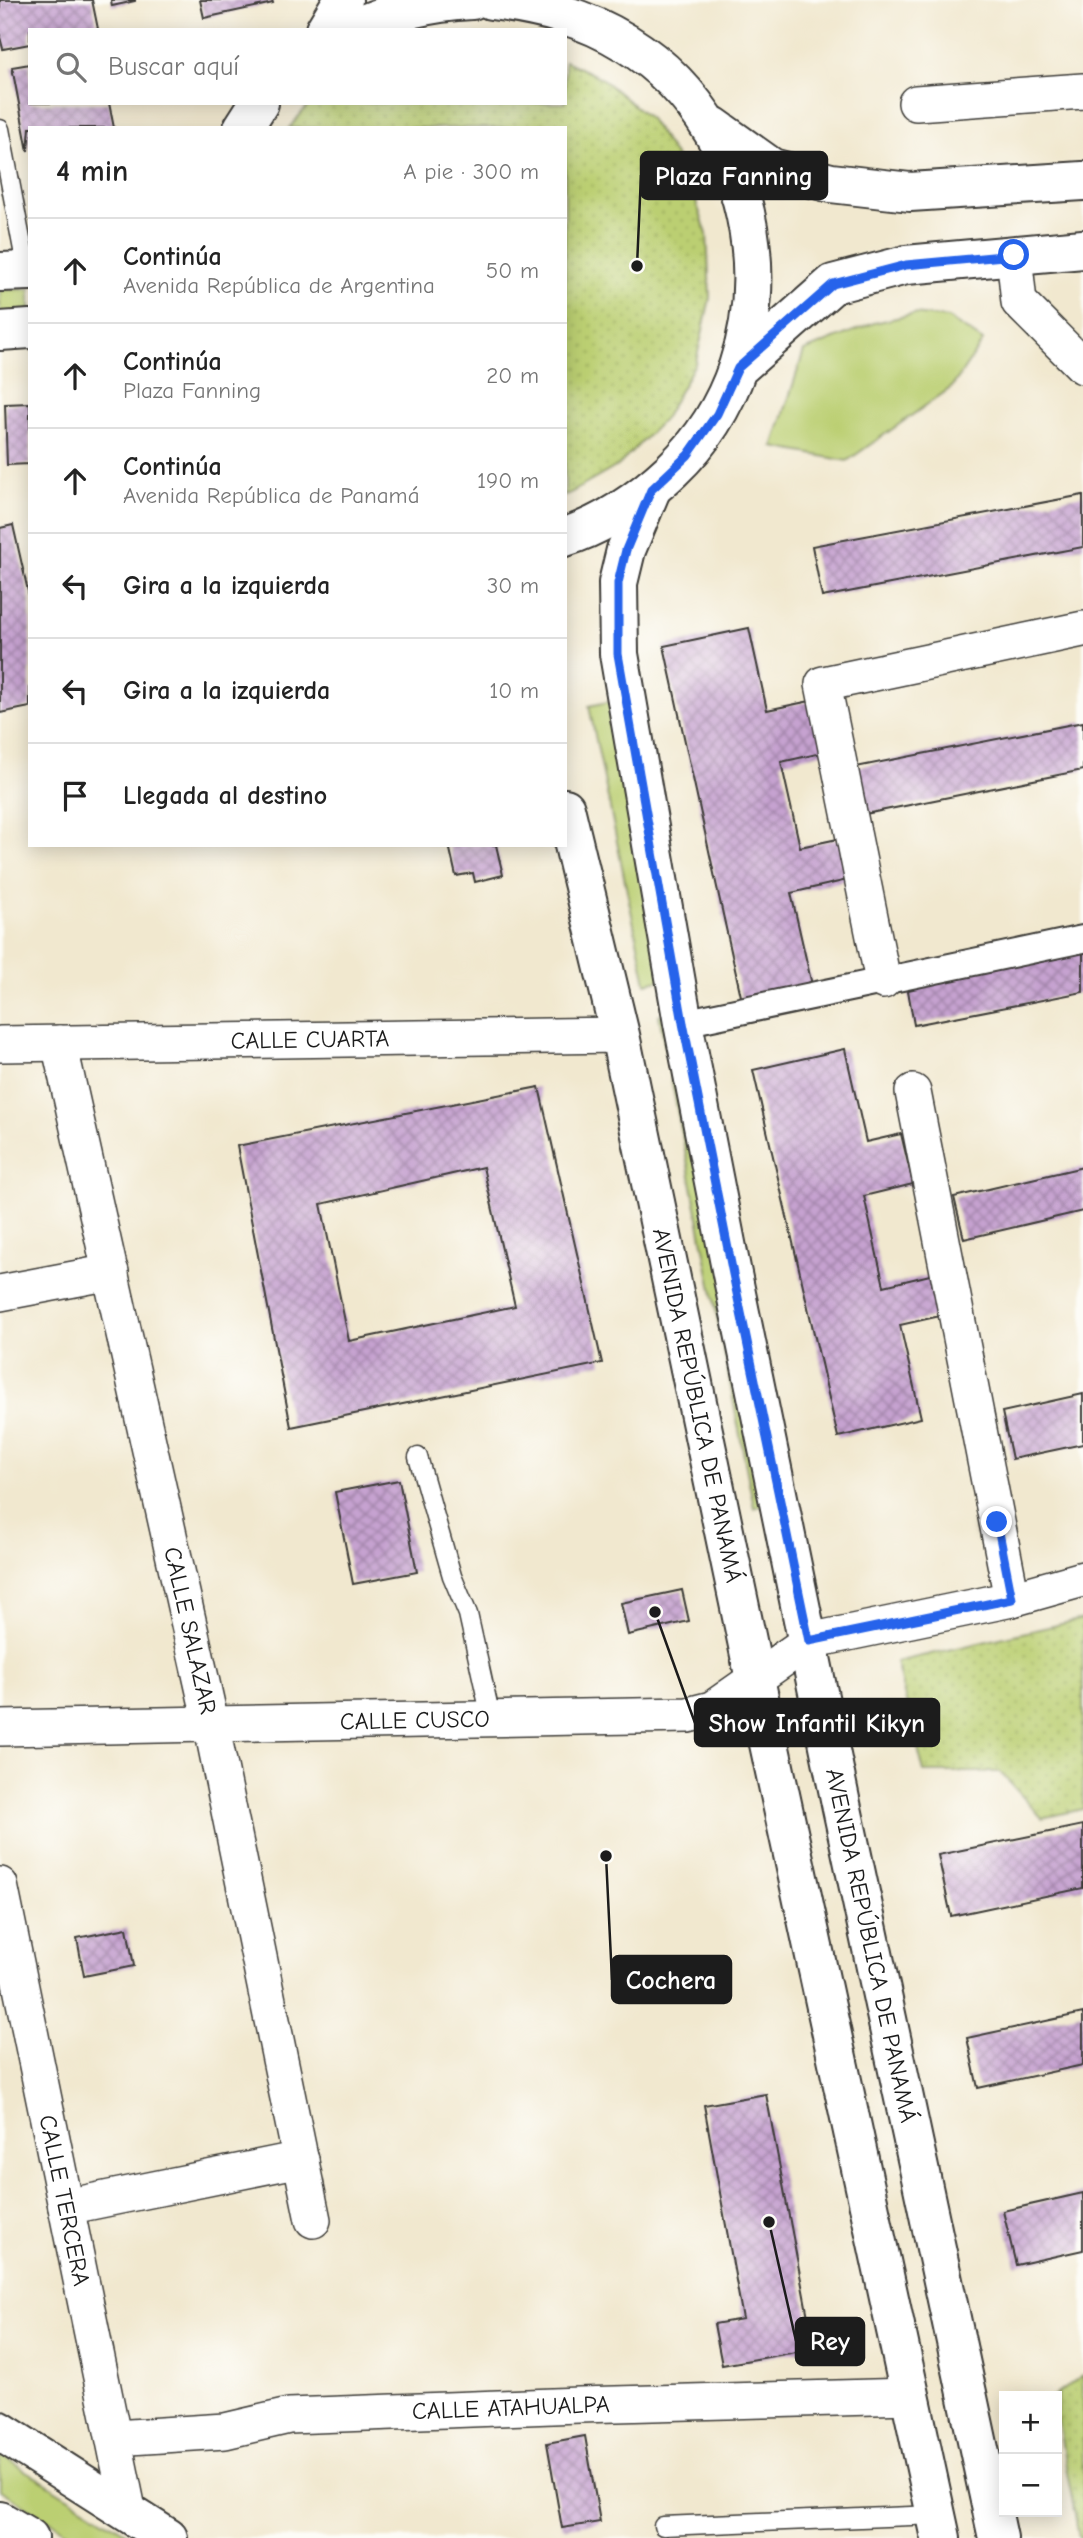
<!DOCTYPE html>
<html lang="es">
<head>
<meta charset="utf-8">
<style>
  body { margin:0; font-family:"Comic Neue",sans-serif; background:#f2f2f2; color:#222 }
  .controls { position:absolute; right:21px; bottom:21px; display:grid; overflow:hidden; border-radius:0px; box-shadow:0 4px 18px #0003 }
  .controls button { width:63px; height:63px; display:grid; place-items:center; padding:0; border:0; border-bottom:2px solid #e0e0e0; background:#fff; color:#222; font:35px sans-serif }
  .stop { position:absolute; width:21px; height:21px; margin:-16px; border:5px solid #2563eb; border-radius:50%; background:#fff }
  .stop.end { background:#2563eb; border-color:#fff; box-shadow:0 2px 7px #0008 }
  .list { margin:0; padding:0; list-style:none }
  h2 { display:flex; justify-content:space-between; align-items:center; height:91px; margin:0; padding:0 28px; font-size:30px }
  h2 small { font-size:23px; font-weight:400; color:#767676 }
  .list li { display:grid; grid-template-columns:46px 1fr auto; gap:21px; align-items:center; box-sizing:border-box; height:105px; padding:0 28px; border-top:2px solid #e0e0e0 }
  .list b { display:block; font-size:26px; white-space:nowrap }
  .list p { margin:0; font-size:23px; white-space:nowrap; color:#767676 }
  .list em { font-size:23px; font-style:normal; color:#767676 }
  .icon { flex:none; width:38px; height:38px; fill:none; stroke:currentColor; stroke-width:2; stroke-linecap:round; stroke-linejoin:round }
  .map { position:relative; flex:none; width:1083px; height:2538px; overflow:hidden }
  .search { position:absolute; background:#fff; box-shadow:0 4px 18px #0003; left:28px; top:28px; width:539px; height:77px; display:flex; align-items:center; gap:18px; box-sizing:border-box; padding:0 24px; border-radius:0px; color:#767676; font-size:26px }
  .panel { position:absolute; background:#fff; box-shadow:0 4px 18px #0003; left:28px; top:126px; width:539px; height:721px; border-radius:0px }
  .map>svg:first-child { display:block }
  .grass { fill:#bbcf72; stroke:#6c7647; stroke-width:2 }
  .park { fill:url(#park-dots); stroke:#6c7647; stroke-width:2 }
  .building { fill:url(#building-cross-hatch); fill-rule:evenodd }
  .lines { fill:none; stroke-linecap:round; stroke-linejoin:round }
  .service-casing { stroke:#3c3b37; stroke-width:21 }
  .pedestrian-casing { stroke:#3c3b37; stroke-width:30 }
  .minor-casing { stroke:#3c3b37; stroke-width:38 }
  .secondary-casing { stroke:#3c3b37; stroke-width:42 }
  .primary-casing { stroke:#3c3b37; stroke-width:42 }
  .service { stroke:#fff; stroke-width:18 }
  .pedestrian { stroke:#fff; stroke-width:26 }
  .minor { stroke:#fff; stroke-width:35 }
  .secondary { stroke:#fff; stroke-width:38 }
  .primary { stroke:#fff; stroke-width:38 }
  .route { stroke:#2563eb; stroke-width:9 }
  .labels { text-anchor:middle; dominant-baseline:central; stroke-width:5; stroke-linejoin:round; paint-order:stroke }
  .street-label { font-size:24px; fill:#1c1c1c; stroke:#fdfcf7 }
  .leader { fill:none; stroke:#1c1c1c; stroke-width:2.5 }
  .callout-dot { fill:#1c1c1c; stroke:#fdfcf7; stroke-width:2.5 }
  .callout { fill:#1c1c1c; stroke:#1c1c1c; stroke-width:2.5 }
  .callout-label { font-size:26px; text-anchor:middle; font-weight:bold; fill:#fff }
</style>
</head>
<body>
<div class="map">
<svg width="1083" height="2538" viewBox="0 0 1083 2538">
  <defs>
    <pattern id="park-dots" width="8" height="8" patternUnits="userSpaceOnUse" patternTransform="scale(1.75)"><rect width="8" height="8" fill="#bbcf72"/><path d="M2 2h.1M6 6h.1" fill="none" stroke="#a0b162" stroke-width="1.8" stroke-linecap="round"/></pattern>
    <pattern id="building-cross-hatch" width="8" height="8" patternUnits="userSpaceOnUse" patternTransform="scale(1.75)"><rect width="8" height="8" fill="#c6a2d0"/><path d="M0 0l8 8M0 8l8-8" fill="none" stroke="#a083a8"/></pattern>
  </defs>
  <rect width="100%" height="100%" fill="#fdfcf7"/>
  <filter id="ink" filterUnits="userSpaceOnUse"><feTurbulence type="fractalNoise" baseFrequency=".0143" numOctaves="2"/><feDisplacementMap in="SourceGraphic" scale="14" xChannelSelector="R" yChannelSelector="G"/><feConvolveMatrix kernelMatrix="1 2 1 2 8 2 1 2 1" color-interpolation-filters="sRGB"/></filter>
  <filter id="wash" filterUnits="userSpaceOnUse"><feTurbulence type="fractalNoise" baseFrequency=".00686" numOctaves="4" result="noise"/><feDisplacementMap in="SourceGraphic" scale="28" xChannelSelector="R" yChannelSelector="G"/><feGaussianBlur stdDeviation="1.57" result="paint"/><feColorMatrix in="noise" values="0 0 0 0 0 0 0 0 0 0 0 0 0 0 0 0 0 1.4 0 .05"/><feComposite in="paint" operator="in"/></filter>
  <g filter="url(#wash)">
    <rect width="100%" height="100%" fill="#f1e8cf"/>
    <!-- grass -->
    <path class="grass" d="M30,289V315L0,316V290Z
      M914,314L948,318L983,341L952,387L847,461L773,447L804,351L874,323Z
      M617,700L674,977L646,983L589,706Z
      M673,1014L771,1503L754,1508L659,1015Z
      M0,2455L135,2538H77L0,2490Z"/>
    <!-- park -->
    <path class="park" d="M565,61L601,78L650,119L686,172L707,234L710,298L696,362L664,419L619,465L565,496V128H289L310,103H565Z
      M1083,1619V1809L1042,1818L1000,1772H924L896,1662Z
      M1083,2375V2538H1079L1057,2417V2396H1054Z"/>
    <g id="blocks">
      <!-- building -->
      <path class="building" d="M0,0H92L98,29L30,30V44L3,49L0,37Z
        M111,0H135V1L112,6Z
        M200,0H272L273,3L204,18Z
        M30,64V103H109L114,128H30L28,151L12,67Z
        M30,403V464L7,465L5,404Z
        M1083,495V547L822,597L812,546Z
        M13,525L30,600V707L0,713V528Z
        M749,628L767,710L815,700L826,752L781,762L800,847L847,837L856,878L791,893L812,985L742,1001L664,646Z
        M1083,722V770L865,814L856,767Z
        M449,845H496L503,875L475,882L473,873L456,876Z
        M1083,945V992L914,1025L906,979Z
        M845,1049L866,1142L901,1134L913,1184L864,1196L884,1286L930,1275L940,1316L900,1325L921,1418L838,1437L753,1070Z
        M539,1087L602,1363L291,1427L237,1146ZM483,1167L515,1306L349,1341L321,1204Z
        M1083,1167V1211L964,1239L954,1197Z
        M1083,1394V1444L1012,1459L1002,1412Z
        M399,1480L417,1572L353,1584L335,1492Z
        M682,1590L689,1621L628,1635L621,1603Z
        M1083,1825V1888L951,1916L938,1855Z
        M127,1928L134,1966L84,1976L77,1938Z
        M1083,2013V2065L978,2088L967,2038Z
        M766,2094L814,2349L722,2365L714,2324L743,2319L704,2105Z
        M1083,2193V2250L1016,2265L1003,2211Z
        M585,2436L600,2522L562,2528L547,2443Z"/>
    </g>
  </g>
  <g filter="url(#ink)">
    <use href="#blocks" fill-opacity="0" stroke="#3c3b37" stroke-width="2"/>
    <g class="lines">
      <!-- service casing -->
      <g class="service-casing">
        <path id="service" d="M0,129L27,271
          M418,1457L452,1576L468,1614L491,1718
          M663,2526L936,2515"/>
      </g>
      <!-- pedestrian casing -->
      <g class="pedestrian-casing">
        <path id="pedestrian" d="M683,1023L1083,939"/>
      </g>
      <!-- minor casing -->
      <g class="minor-casing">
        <g id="minor">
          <path d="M916,103L1083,91"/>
          <path d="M1014,255L1019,302L1083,366"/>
          <path d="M883,981L823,684L1083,629"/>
          <path id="s1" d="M59,1043L211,1723L313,2220"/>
          <path id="s2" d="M0,1044L620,1035"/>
          <path d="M913,1092L1012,1599"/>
          <path d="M0,1293L111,1272"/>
          <path id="s3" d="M0,1728L688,1715L712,1709L809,1641L1012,1599L1083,1579"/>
          <path id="s4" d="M0,1885L129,2514"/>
          <path d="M66,2207L301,2159"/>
          <path id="s5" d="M114,2438L225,2431L289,2416L579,2405L910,2396"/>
        </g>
      </g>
      <!-- secondary casing -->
      <g class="secondary-casing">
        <g id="secondary">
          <path d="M325,30L343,0"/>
          <path id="s6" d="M651,490L626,550L618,583L619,654L683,1023L732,1274L840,1799L998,2538"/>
          <path id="s7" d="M565,808L620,1035L755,1679L941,2538"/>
        </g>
      </g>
      <!-- primary casing -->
      <g class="primary-casing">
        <path id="primary" d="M491,0C540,6 584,17 626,43C772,133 797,352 672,470C641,499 606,524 565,537
          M349,30C389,12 428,2 472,0
          M713,126L772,168L831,183L910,192L1083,181
          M243,128L259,103
          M0,272L30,271
          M0,331L30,329
          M738,368L833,284L906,265L1083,249
          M0,2431L168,2538
          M0,2521L29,2538"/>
      </g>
      <!-- service -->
      <use href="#service" class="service"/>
      <!-- pedestrian -->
      <use href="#pedestrian" class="pedestrian"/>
      <!-- minor -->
      <use href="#minor" class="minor"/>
      <!-- secondary -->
      <use href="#secondary" class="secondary"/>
      <!-- primary -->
      <use href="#primary" class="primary"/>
    </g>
  </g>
  <g class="lines" filter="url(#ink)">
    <!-- route -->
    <path class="route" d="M997,1522L1012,1599L809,1641L733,1274L683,1023L618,654V583L626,550L651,490L688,455L717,414L738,368L833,284L906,265L1014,255"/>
  </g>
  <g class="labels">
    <!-- street labels -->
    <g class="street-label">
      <text stroke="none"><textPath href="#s2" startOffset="310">CALLE CUARTA</textPath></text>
      <text stroke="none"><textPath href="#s7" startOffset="612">AVENIDA REPÚBLICA DE PANAMÁ</textPath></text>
      <text stroke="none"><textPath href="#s1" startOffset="602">CALLE SALAZAR</textPath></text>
      <text stroke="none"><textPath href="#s3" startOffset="415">CALLE CUSCO</textPath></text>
      <text stroke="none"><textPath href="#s6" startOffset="1486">AVENIDA REPÚBLICA DE PANAMÁ</textPath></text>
      <text stroke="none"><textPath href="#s4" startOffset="322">CALLE TERCERA</textPath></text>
      <text stroke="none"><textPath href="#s5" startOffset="399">CALLE ATAHUALPA</textPath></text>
    </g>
  </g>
  <!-- callouts -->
  <path class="leader" d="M637 266L641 175M655 1612L695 1723M606 1856L612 1980M769 2222L796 2341"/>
  <g class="callout-dot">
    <circle cx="637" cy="266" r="7"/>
    <circle cx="655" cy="1612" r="7"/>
    <circle cx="606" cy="1856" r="7"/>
    <circle cx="769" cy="2222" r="7"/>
  </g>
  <g class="callout">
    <rect x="641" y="152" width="186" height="47" rx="7"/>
    <rect x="695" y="1699" width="244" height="47" rx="7"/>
    <rect x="612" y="1956" width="119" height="47" rx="7"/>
    <rect x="796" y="2318" width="68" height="47" rx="7"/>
  </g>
  <g class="callout-label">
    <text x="734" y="185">Plaza Fanning</text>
    <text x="817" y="1732">Show Infantil Kikyn</text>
    <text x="671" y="1989">Cochera</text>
    <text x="830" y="2350">Rey</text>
  </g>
</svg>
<div class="controls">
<button>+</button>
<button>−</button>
</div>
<div class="stop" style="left:1014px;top:255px"></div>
<div class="stop end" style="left:997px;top:1522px"></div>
<div class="search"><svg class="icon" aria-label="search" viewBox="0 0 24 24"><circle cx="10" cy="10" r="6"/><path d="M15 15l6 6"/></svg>Buscar aquí</div>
<section class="panel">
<h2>4 min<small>A pie · 300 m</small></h2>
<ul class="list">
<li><svg class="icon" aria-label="ahead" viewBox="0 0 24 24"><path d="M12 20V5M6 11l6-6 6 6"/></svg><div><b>Continúa</b><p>Avenida República de Argentina</p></div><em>50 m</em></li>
<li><svg class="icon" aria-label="ahead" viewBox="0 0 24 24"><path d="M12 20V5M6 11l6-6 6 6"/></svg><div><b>Continúa</b><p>Plaza Fanning</p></div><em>20 m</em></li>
<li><svg class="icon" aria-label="ahead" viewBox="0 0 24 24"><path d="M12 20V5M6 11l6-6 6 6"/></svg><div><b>Continúa</b><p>Avenida República de Panamá</p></div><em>190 m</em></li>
<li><svg class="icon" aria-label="left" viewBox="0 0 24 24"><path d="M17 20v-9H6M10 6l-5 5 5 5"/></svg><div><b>Gira a la izquierda</b></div><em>30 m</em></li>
<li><svg class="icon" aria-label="left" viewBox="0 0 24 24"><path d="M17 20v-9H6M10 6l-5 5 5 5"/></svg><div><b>Gira a la izquierda</b></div><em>10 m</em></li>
<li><svg class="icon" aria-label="arrive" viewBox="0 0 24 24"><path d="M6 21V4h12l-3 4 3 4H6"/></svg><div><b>Llegada al destino</b></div></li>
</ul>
</section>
</div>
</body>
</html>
